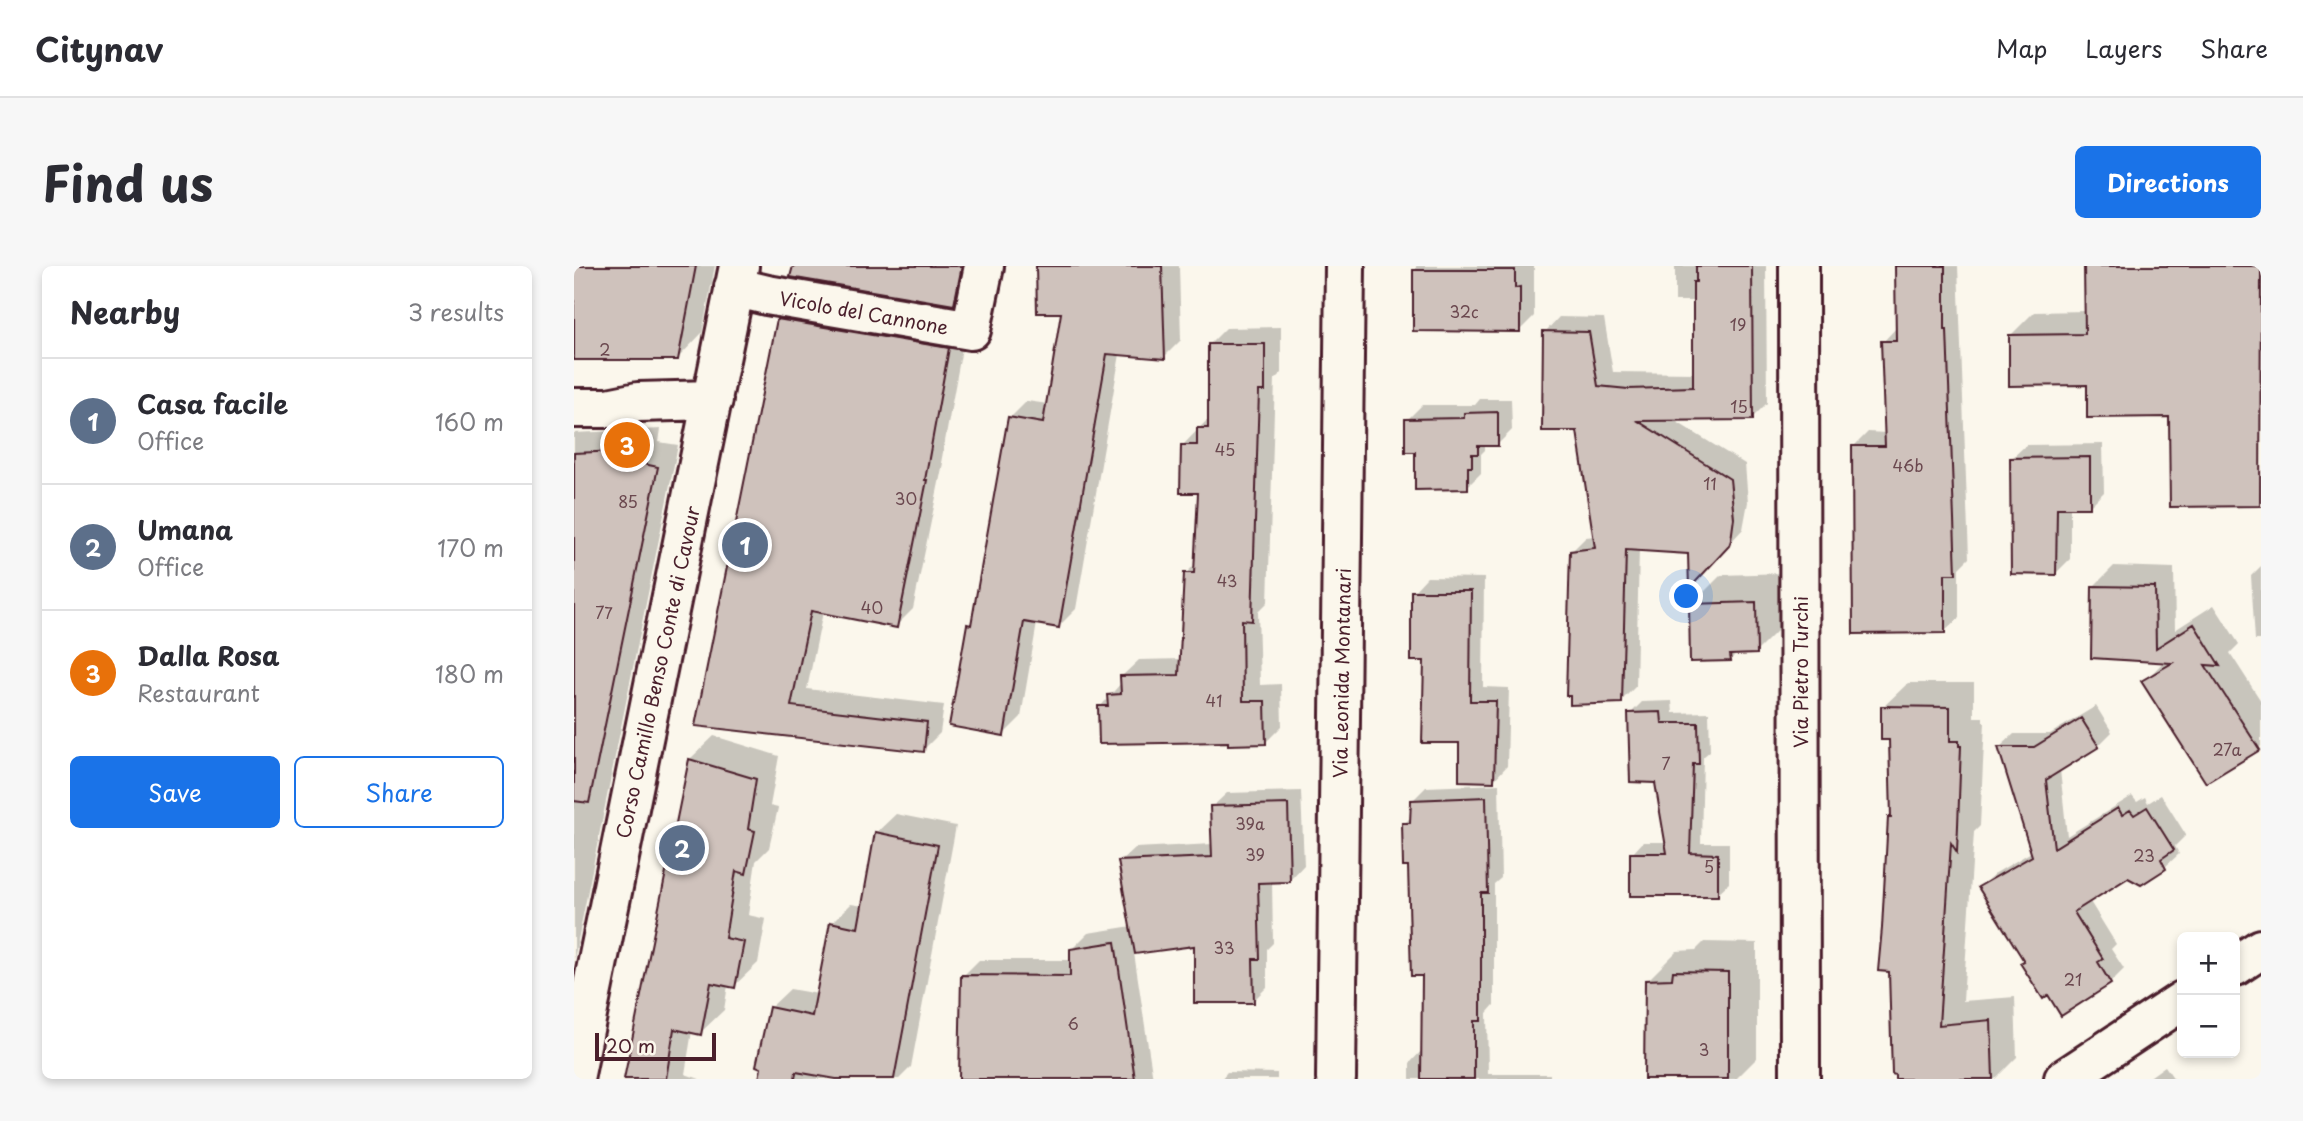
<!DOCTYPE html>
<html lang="en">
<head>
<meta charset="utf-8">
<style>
  body { margin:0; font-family:"Playpen Sans",sans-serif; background:#f7f7f7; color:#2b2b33 }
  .controls { position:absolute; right:21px; bottom:21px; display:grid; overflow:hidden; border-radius:10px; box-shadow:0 4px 10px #0003 }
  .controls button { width:63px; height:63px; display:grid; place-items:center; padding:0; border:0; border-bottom:2px solid #e1e1e2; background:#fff; color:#2b2b33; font:35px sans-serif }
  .scale { position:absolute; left:21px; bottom:18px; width:121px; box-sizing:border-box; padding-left:7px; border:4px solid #4a1f2b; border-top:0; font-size:19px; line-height:24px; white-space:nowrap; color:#4a1f2b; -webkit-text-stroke:5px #fbf7ec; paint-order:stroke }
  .you { position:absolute; left:1113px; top:331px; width:24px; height:24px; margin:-18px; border:5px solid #fff; border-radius:50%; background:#1a73e8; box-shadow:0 0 0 10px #1a73e833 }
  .badge { display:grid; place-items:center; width:46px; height:46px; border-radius:50%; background:#1a73e8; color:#fff; font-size:23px; font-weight:700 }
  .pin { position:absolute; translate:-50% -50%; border:4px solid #fff; box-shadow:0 2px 7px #0006 }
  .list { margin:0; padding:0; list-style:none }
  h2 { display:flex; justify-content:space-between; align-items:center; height:91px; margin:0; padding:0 28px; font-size:30px }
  h2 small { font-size:23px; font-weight:400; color:#7c7c81 }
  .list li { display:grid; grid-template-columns:46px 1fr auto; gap:21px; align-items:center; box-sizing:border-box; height:126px; padding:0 28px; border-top:2px solid #e1e1e2 }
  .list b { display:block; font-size:26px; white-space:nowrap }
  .list p { margin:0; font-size:23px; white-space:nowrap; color:#7c7c81 }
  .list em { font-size:23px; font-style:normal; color:#7c7c81 }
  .actions { display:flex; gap:14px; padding:21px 28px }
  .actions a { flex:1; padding:16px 0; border:2px solid #1a73e8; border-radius:10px; text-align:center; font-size:24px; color:#1a73e8 }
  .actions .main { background:#1a73e8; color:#fff }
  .map { position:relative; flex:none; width:1687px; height:813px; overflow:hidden; border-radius:10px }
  header { display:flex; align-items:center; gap:42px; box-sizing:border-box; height:98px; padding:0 35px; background:#fff; border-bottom:2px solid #e1e1e2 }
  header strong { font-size:33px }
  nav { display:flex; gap:38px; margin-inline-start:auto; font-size:24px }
  .intro { display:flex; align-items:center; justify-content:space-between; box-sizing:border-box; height:168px; padding:0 42px }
  h1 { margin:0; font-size:49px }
  .button { padding:18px 32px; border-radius:10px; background:#1a73e8; color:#fff; font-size:24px; font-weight:700 }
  main { display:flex; gap:42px; padding:0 42px }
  aside { flex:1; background:#fff; border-radius:10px; box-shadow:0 4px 10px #0003 }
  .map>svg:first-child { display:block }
  .shadow { fill:#0003 }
  .building { fill:#cfc2bc; stroke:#4a1f2b; stroke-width:2 }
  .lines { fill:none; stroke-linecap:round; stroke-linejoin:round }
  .minor-casing { stroke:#4a1f2b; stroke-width:44 }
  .minor { stroke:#fbf7ec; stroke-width:38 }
  .labels { text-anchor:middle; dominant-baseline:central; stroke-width:5; stroke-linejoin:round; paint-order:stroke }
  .number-label { font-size:16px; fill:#6b484f }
  .street-label { font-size:19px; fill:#4a1f2b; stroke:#fbf7ec }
</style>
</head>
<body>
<header>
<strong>Citynav</strong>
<nav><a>Map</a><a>Layers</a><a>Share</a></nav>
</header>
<div class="intro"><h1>Find us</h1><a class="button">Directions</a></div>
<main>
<aside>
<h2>Nearby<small>3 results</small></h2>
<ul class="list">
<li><span class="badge" style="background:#5c6f8a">1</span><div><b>Casa facile</b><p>Office</p></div><em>160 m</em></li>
<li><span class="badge" style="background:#5c6f8a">2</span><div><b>Umana</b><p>Office</p></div><em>170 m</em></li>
<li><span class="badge" style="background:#e8710a">3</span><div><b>Dalla Rosa</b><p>Restaurant</p></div><em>180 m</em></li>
</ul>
<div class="actions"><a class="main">Save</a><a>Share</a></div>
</aside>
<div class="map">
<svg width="1687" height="813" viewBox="0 0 1687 813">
  <rect width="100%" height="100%" fill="#fbf7ec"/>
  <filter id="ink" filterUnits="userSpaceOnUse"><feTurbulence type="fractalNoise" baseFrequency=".0143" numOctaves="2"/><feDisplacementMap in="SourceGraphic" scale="14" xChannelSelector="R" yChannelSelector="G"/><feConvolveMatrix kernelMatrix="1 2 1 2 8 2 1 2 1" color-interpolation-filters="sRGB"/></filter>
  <g filter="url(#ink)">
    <!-- shadow -->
    <path class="shadow" d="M0,0H141L128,67L104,92L0,93Z
      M220,0H406L404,12L379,37Z
      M464,0H605L607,74L590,91L546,88L502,343L484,361L463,357L447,451L430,468L395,359L400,353L436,152L453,135L474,138L489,45Z
      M842,0H960V50L946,64L840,63Z
      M1101,0H1192L1193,137L1178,152L1098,153L1171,198L1174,236L1169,263L1129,306L1115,286L1065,283L1062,420L1047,435L997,286L1012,271L1021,270L1005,163L971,66L985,51L1030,52L1039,106L1121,107L1120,35H1101Z
      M1322,0H1384L1395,292L1385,302V352L1370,366L1280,180L1294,166L1312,167L1309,76L1323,61Z
      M1512,0H1687L1686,238L1596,149L1515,117L1436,70L1460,46L1512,45Z
      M222,37L391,66L367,197H369L339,343L322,360L249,346L233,423L370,439L366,467L349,484L123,458L204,54Z
      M707,61V107L701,113L694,336L684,346L686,419L707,418L708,460L691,477L656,475L526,441L548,416V410L565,394L608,393L612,307L623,297L626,225L609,179L636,151V78L652,62Z
      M906,133H937L938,164L924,178H911V184L907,188V207L893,221L842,184L833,154L848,139H901Z
      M87,163L85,176L104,179L0,694V167Z
      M1529,178L1530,226L1516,240H1496V293L1482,307L1437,193L1452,179Z
      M1540,300L1600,302L1601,364L1640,339L1665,378L1656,387L1687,435V480L1684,483L1570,416L1591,394L1520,320Z
      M1687,300V374H1681L1677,310Z
      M1211,307L1212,356L1182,386L1163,387L1156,394L1117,339L1147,309Z
      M853,311L910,312L909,421L935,422L933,500L919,515L886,475L852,393L839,326Z
      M1334,417H1400V451H1409V456H1411L1406,560L1400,566L1389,735L1441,731L1443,791L1421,813H1323L1315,551L1318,548L1317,473L1309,441Z
      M1098,435L1099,447L1135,446L1136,485L1129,491L1127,577H1155V617L1143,628L1058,588L1069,576H1093L1083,515L1056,448L1068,436Z
      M1522,440L1538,466L1524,480L1486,504L1493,570L1558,530L1563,536L1571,531L1574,537L1587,529L1612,569L1601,580L1605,588L1592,600L1585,584L1589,600H1592L1591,602L1554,610L1515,634L1542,678L1537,683L1550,703L1536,717L1452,695L1406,621L1420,608L1459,585L1426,481L1440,468H1476Z
      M140,470L205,490L196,540L204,542L195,582L182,595L174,649L192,653L184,697L160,720L154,719L150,744L126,767L118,765L111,808L126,813H52L116,493Z
      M925,518L927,612L920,618V739L913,747L914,808H976V813H836V797L849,783L850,708L830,558L838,550L839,534L852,521Z
      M727,525L730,599L716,614H698L699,677L693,683V721L679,735L622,678L560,687L579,813H387L389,710L405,694H498V683L514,667L558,660L546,596L561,582L639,578L638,541L653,527Z
      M322,548L382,560L337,801L325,813H187L196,742L216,723L244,728L258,657L277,638L290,640L302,567Z
      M1130,676L1183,677V792L1162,813H1072L1073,715L1103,685L1122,684Z
      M1591,800L1600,813H1573Z
      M653,806L703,807V813H647Z"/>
    <!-- building -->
    <path class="building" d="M0,0H122L104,94H0Z
      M219,0H388L380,39L216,11Z
      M462,0H588L591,93L533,88L485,362L450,356L430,470L375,460L393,358L397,359L434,151L469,157L487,47H463Z
      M1122,0H1178L1179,154L1064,155L1156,213L1160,252L1157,274L1155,280L1115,323L1114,288L1052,284L1048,437L996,439V430H992L996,285L1021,282L1003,165H968L969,65L1015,66L1024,120L1054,123L1119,121V16H1122Z
      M1321,0H1371V64H1373L1382,308H1371V367L1279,368L1278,180H1311L1307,75H1322Z
      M1510,0H1687L1686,240L1596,241L1595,151L1513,152V119L1435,120V69L1511,68Z
      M839,4H941V22L946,21V66L839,65Z
      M203,53L375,82L351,214H353L323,362L237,345L217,440L353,456L350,486L121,460Z
      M634,78H691V125H685L678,355L668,354L669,435H691L692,478L654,479V476L525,478L524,440H534L533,429L547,428L546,410L605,409L610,307H620L624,227H606L607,179H623V162H634Z
      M924,146V180H904V188H898V201H894V223L841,224V186H831V153L890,152V147Z
      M67,184L65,197L84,201L15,537L0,535V187Z
      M1516,191V242H1483L1482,309L1437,308L1436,192Z
      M1518,320L1581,321L1582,382L1620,358L1646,400L1631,399L1686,484L1632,517L1567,415L1598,397L1517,392Z
      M837,325H897L896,435H922L920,516L885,515V477H848L850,395H837Z
      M1182,336L1183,388L1156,389L1157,395L1116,396L1115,338Z
      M1307,440L1376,441V475H1385V480H1387L1383,586L1377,577L1365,759L1417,754L1419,813H1321V809L1318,808L1315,706L1304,705L1308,662L1314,551H1317L1315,474H1307Z
      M1087,446L1088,457H1124L1125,498H1119L1116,587L1144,588V630H1056V587H1093L1081,517L1056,516L1054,447Z
      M1507,452L1525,481L1472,514L1480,582L1544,542L1548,549L1556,544L1560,549L1573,541L1600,584L1587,593L1592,603L1567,619L1554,612L1500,646L1529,693L1524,696L1537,718L1487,750L1474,729L1469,733L1446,697L1450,695L1404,621L1458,590L1424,481H1460Z
      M115,493L182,513L174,563L181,565L172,608L162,605L151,672L170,676L161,722L137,717L127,769L100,763L92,813H50Z
      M912,531L914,627H907V755H900V813H847L848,710H837L834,600H829L828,557H836L837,534Z
      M714,538L716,616L684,617L686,693H679L680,737H620V680L561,688L544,595L638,591L636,540Z
      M301,566L364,579L320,813H262L222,806L221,813H185L187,802L182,800L195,741L238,750L256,656L284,662Z
      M541,676L561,813H385L387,709L496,710V683Z
      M1099,705L1154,706V813H1070L1071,714L1098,713Z"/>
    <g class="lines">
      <!-- minor casing -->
      <g class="minor-casing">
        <path id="minor" d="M1225,0L1226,813
          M160,21L193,29L397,64L410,0
          M0,142H34L64,136L139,134
          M1661,700L1687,683
          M0,813L165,0
          M762,813L771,0
          M1490,813L1608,735"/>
      </g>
      <!-- minor -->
      <use href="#minor" class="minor"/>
    </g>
  </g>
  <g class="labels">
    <!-- number labels -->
    <g class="number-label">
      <text x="890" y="45">32c</text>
      <text x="1164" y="58">19</text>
      <text x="31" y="83">2</text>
      <text x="1165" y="140">15</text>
      <text x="651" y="183">45</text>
      <text x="1334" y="199">46b</text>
      <text x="1136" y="217">11</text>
      <text x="332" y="232">30</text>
      <text x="54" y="235">85</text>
      <text x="653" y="314">43</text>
      <text x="298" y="341">40</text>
      <text x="30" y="346">77</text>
      <text x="640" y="434">41</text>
      <text x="1653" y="483">27a</text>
      <text x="1092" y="497">7</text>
      <text x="676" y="557">39a</text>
      <text x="681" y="588">39</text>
      <text x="1570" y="589">23</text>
      <text x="1135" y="600">5</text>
      <text x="650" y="681">33</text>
      <text x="1499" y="713">21</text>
      <text x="499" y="757">6</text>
      <text x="1130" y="783">3</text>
    </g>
    <!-- street labels -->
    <g class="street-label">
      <text transform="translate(290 46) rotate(10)">Vicolo del Cannone</text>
      <text transform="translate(83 406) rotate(-78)">Corso Camillo Benso Conte di Cavour</text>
      <text transform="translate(1226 406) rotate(-90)">Via Pietro Turchi</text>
      <text transform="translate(767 407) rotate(-89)">Via Leonida Montanari</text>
    </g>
  </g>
</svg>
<div class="controls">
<button>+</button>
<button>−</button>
</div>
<div class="scale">20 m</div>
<div class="you"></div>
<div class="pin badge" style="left:171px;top:279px;background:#5c6f8a">1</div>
<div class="pin badge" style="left:108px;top:582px;background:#5c6f8a">2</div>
<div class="pin badge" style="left:53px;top:179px;background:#e8710a">3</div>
</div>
</main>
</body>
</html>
